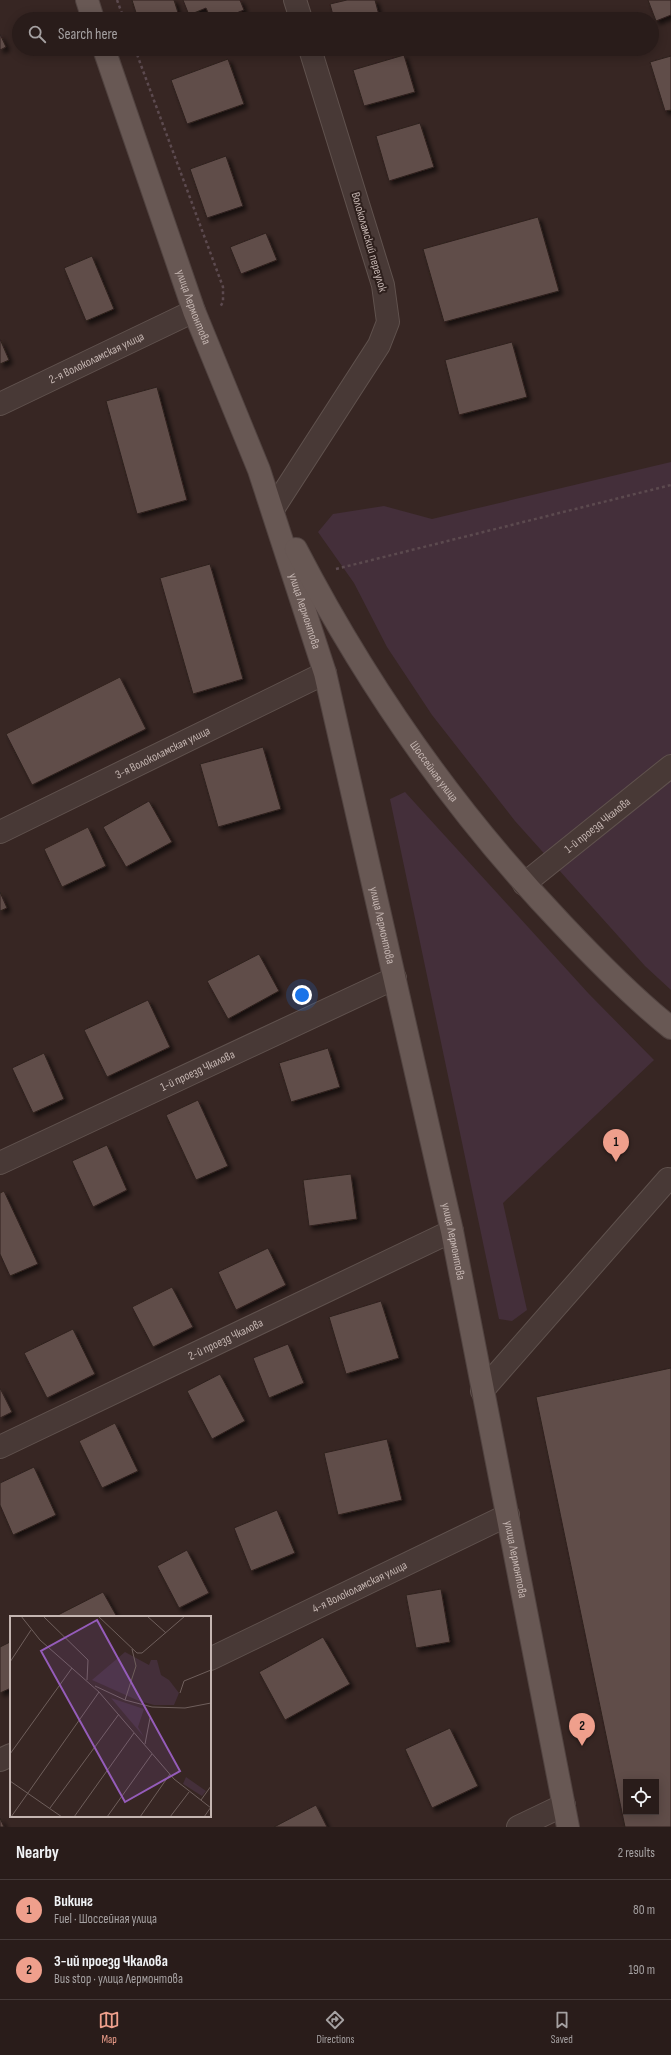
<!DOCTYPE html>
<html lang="en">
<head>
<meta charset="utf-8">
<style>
  body { margin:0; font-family:"Sofia Sans Condensed",sans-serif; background:#312523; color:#f1f3f6 }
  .controls { position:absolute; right:12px; bottom:12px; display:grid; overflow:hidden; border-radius:0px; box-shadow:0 2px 10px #0003 }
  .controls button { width:36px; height:36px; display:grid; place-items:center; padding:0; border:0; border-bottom:1px solid #453a39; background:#291c1a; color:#f1f3f6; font:20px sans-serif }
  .you { position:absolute; left:302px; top:995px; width:14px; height:14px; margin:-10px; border:3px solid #fff; border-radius:50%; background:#1a73e8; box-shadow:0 0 0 6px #1a73e833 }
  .badge { display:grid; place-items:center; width:26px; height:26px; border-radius:50%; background:#ef9f8c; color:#111; font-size:13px; font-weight:700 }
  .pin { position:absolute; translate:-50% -33px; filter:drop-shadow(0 1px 2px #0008) }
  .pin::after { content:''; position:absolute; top:21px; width:14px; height:12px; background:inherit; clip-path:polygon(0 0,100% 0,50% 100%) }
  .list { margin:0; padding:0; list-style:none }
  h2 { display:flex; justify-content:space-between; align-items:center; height:52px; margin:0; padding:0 16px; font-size:17px }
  h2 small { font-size:13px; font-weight:400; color:#a5a1a2 }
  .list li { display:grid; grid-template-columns:26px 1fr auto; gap:12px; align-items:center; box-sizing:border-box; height:60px; padding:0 16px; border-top:1px solid #453a39 }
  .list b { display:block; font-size:15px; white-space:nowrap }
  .list p { margin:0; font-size:13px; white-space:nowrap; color:#a5a1a2 }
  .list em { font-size:13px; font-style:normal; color:#a5a1a2 }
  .icon { flex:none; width:22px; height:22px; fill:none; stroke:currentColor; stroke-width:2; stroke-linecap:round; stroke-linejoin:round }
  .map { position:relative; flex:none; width:671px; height:1827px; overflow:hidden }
  .search { position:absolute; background:#291c1a; box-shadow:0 2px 10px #0003; left:12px; right:12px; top:12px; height:44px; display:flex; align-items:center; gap:10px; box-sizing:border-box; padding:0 14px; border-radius:22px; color:#a5a1a2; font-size:15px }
  .sheet { height:172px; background:#291c1a }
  nav { display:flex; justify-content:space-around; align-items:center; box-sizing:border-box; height:56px; border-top:1px solid #453a39; background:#291c1a; font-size:11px; color:#a5a1a2 }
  nav a { display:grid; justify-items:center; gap:2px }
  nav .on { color:#ef9f8c }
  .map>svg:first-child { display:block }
  .green { fill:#442f3a }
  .building { fill:#614d49; stroke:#2f211e; fill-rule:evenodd; filter:url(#shadow) }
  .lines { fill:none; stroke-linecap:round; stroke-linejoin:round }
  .minor-casing { stroke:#60524e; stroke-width:24 }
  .major-casing { stroke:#514340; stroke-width:24 }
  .path { stroke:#5c4a4f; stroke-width:2.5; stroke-dasharray:3 3; stroke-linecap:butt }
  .minor { stroke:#483936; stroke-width:22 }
  .major { stroke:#685854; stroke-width:22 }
  .labels { text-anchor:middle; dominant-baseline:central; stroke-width:4; stroke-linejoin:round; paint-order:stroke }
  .street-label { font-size:12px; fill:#c4b5b1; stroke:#2d1f1c }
  .inset-road { fill:none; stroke:#6f5f5c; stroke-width:1 }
  .view { fill:#955cba; fill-opacity:0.15; stroke:#955cba; stroke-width:2 }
  .inset-edge { fill:none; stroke:#c4b5b1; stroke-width:2 }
</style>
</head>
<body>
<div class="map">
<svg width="671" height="1827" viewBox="0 0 671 1827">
  <defs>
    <filter id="shadow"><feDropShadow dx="3.5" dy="3.5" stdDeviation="2" flood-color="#0009"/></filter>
  </defs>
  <rect width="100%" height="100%" fill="#372623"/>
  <!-- green -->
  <path class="green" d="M671,462V990L645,966L515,821L432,715L387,647L354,583L318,532L333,514L384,506L432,519Z
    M405,792L589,994L654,1060L503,1203L527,1310L512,1321L499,1319L390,799Z"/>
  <!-- building -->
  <path class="building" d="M132,0H174L180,19H138Z
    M183,0H240L244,10L221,19H211L206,8L189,15Z
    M347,0H375L380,19H334L330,4Z
    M648,0H671V15L656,21Z
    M0,34L6,47L0,50Z
    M404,55L415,92L364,106L353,70Z
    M671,56V110L665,111L650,62Z
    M228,59L244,104L187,124L171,80Z
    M420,123L434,167L389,181L376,136Z
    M226,156L243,206L207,218L190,169Z
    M538,217L559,291L444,322L423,249Z
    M266,233L277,260L241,274L230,247Z
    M92,256L114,309L86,321L64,268Z
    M0,339L9,360L0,364Z
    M512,342L527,397L459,415L445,360Z
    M157,387L187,500L137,514L106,401Z
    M210,564L243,679L193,694L160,578Z
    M120,677L146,729L32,785L6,734Z
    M263,747L281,809L218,827L200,764Z
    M149,801L172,842L126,867L103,827Z
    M88,827L106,866L62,887L44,849Z
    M0,892L7,908L0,911Z
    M259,954L279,991L228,1019L207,981Z
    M148,1000L170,1047L107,1077L84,1030Z
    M328,1048L340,1087L291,1102L279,1063Z
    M44,1053L64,1099L33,1113L12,1068Z
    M198,1100L228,1166L196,1180L166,1115Z
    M107,1145L127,1190L93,1207L72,1161Z
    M351,1174L357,1219L309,1226L303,1180Z
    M4,1191L38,1264L10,1276L0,1254V1193Z
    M268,1248L286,1285L236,1310L218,1272Z
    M172,1287L193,1327L153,1347L132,1307Z
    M381,1301L399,1358L346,1374L329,1317Z
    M73,1329L95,1374L47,1398L24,1353Z
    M288,1344L304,1383L269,1398L253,1358Z
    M671,1368V1827H625L536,1397ZM626,1782H656V1812H626Z
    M220,1374L245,1421L212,1439L187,1391Z
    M0,1388L12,1412L0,1418Z
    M115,1423L138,1471L102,1488L79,1441Z
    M387,1439L402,1500L338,1515L324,1453Z
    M34,1467L56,1515L13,1535L0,1505V1483Z
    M277,1510L295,1553L251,1571L234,1528Z
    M187,1550L209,1593L179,1608L157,1566Z
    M441,1589L450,1642L416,1648L406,1595Z
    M103,1592L117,1617H54Z
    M323,1637L350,1684L285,1720L259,1672Z
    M10,1642L11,1688L0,1693V1647Z
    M450,1728L478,1786L432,1808L405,1749Z
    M316,1805L327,1827H274Z
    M0,1818L4,1827H0Z"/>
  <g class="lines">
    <!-- minor casing -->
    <g class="minor-casing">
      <g id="minor">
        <path d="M295,0L301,19"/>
        <path id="s1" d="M0,404L194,311"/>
        <path d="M275,506L379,345L388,322L383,285L310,49"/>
        <path id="s2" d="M0,832L325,673"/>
        <path id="s3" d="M524,884L671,766"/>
        <path id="s4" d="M0,1163L395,978"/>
        <path d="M482,1391L668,1179"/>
        <path id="s5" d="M0,1447L452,1231"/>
        <path id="s6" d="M210,1659L508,1515"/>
        <path d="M0,1760L11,1755"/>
        <path d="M518,1827L564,1805"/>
      </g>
    </g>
    <!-- major casing -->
    <g class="major-casing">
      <g id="major">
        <path d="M87,0L93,19"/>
        <path id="s7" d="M104,49L194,311L259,470L325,673L452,1231L568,1827"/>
        <path id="s8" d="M296,549C367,686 455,812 562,924C596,960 632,997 671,1028"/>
      </g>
    </g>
    <!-- path -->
    <path class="path" d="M117,0L124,19
      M135,49L223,287V302L220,307
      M336,569L671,485"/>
    <!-- minor -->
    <use href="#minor" class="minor"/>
    <!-- major -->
    <use href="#major" class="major"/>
  </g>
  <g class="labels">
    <!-- street labels -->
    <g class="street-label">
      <text transform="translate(369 242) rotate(74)">Волоколамский переулок</text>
      <text stroke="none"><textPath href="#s7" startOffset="273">улица Лермонтова</textPath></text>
      <text stroke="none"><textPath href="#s1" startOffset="107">2-я Волоколамская улица</textPath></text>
      <text stroke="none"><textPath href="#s7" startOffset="597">улица Лермонтова</textPath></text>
      <text stroke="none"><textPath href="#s2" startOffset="181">3-я Волоколамская улица</textPath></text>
      <text stroke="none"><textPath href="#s8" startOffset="262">Шоссейная улица</textPath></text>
      <text stroke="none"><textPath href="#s3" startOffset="94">1-й проезд Чкалова</textPath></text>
      <text stroke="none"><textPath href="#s7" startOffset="921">улица Лермонтова</textPath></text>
      <text stroke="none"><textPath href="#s4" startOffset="218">1-й проезд Чкалова</textPath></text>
      <text stroke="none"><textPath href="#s7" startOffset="1245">улица Лермонтова</textPath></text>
      <text stroke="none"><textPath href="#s5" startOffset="250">2-й проезд Чкалова</textPath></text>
      <text stroke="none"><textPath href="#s7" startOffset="1569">улица Лермонтова</textPath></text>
      <text stroke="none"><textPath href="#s6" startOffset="166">4-я Волоколамская улица</textPath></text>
    </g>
  </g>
  <!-- overview -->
  <g transform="translate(10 1616)">
    <rect width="201" height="201" fill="#372623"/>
    <path d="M115,36L139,49L141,44H147L151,59L159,64L169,77L164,89H144L129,85L82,64ZM101,82L134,93L128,111L134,121ZM176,161L196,175L192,180L173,168Z" fill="#442f3a"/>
    <path class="inset-road" d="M11,0L30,24L89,76L164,163L201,192M33,0L78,44L77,64M88,0L127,37H132L175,0M137,0L156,17M0,46L21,14M85,70L115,84L142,91L175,92L201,87M170,77L174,65L201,54M115,84L126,50L122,33M135,128L140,102M0,138L62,52M0,165L52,201M191,184L201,170M40,192L109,98M1,201L89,76M64,201L124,117M97,201L142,138M130,201L160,158M160,201L179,176M194,201L201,191"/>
    <path class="view" d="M87,4L170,155L115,186L31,35Z"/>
    <rect width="201" height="201" class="inset-edge"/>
  </g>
</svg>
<div class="controls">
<button><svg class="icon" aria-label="locate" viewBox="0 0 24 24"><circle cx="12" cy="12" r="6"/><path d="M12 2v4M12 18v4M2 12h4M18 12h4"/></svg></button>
</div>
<div class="you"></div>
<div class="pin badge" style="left:616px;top:1162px">1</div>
<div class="pin badge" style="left:582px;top:1746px">2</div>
<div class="search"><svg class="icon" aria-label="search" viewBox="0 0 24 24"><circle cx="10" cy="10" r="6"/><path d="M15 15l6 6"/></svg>Search here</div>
</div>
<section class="sheet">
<h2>Nearby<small>2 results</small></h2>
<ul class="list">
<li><span class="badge">1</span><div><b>Викинг</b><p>Fuel · Шоссейная улица</p></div><em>80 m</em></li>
<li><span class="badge">2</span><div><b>3-ий проезд Чкалова</b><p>Bus stop · улица Лермонтова</p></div><em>190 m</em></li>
</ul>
</section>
<nav>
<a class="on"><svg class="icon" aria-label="map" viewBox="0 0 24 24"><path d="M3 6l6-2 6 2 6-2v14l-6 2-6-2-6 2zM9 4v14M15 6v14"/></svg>Map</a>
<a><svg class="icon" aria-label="directions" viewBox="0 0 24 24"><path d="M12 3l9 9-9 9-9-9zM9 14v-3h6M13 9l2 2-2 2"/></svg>Directions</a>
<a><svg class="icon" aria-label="saved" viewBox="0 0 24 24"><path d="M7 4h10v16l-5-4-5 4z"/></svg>Saved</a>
</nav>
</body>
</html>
